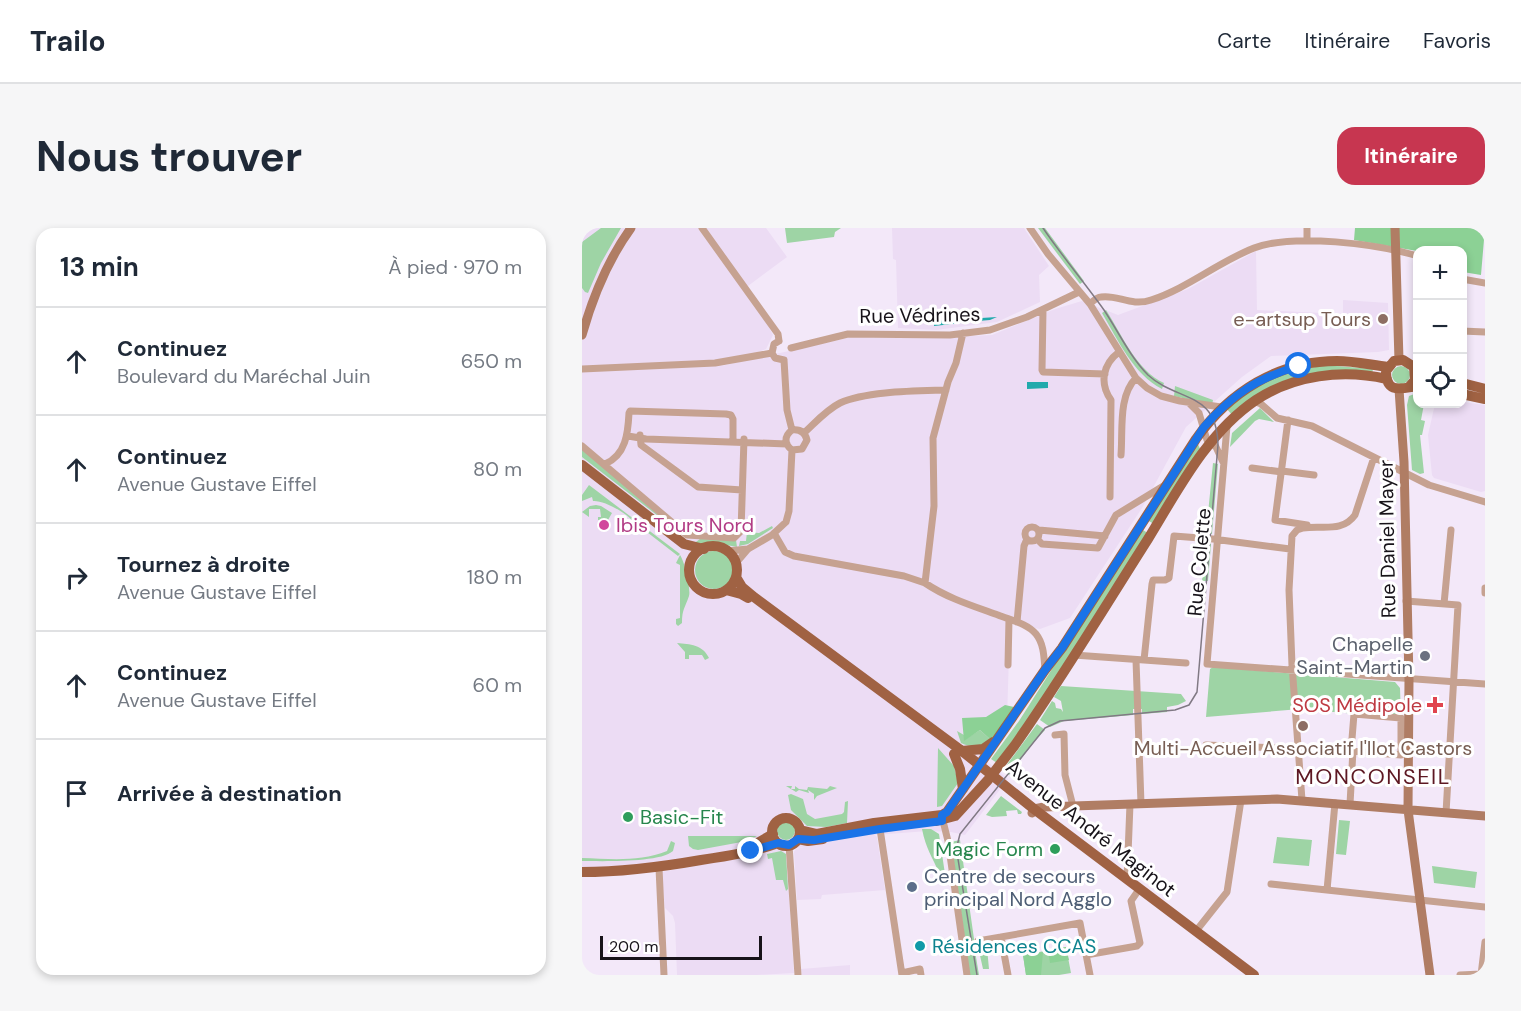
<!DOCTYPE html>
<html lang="fr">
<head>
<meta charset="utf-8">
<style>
  body { margin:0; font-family:"DM Sans",sans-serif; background:#f6f6f7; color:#1f2937 }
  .controls { position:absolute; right:18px; top:18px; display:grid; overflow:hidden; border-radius:12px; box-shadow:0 3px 9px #0003 }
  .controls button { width:54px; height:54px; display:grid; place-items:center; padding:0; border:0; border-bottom:2px solid #e0e1e3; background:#fff; color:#1f2937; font:30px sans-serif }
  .scale { position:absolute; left:18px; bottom:15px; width:162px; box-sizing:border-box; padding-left:6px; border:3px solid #171319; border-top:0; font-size:16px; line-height:21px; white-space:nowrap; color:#171319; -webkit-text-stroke:4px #fff; paint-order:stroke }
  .stop { position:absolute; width:18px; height:18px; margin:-14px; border:4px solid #1a73e8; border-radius:50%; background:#fff }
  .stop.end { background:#1a73e8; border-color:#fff; box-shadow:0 2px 6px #0008 }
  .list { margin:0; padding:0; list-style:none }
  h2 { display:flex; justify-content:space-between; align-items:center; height:78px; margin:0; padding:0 24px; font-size:26px }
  h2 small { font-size:20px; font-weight:400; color:#747a83 }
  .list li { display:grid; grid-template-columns:39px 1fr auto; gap:18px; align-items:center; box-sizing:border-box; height:108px; padding:0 24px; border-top:2px solid #e0e1e3 }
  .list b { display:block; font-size:22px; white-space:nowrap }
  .list p { margin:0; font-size:20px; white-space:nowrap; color:#747a83 }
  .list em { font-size:20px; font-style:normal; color:#747a83 }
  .icon { flex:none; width:33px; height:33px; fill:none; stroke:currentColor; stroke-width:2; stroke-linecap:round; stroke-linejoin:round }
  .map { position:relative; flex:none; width:903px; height:747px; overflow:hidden; border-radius:18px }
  header { display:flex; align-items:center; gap:36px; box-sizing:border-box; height:84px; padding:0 30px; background:#fff; border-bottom:2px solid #e0e1e3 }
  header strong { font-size:28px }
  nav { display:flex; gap:33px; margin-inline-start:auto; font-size:21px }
  .intro { display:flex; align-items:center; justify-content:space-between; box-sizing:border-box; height:144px; padding:0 36px }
  h1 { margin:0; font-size:42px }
  .button { padding:15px 27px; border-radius:18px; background:#c73650; color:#fff; font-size:21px; font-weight:700 }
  main { display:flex; gap:36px; padding:0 36px }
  aside { flex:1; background:#fff; border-radius:18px; box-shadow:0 3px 9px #0003 }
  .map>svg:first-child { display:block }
  .built { fill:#ecdcf4 }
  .green { fill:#9ed4a5 }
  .forest { fill:#8cd195 }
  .water { fill:#21aaac }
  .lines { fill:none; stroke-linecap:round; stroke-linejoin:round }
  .street { stroke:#c6a291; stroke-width:7 }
  .secondary { stroke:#b07d64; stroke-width:9 }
  .primary { stroke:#a06243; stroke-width:10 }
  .tram { stroke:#807984; stroke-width:1.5 }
  .route { stroke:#1a73e8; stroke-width:8 }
  .education-dot { fill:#8d6e63; stroke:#fff; stroke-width:2 }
  .hotel-dot { fill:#d1479c; stroke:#fff; stroke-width:2 }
  .worship-dot { fill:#6b7280; stroke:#fff; stroke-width:2 }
  .health-dot { fill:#e0444e; stroke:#fff; stroke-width:2 }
  .leisure-dot { fill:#2e9e5b; stroke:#fff; stroke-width:2 }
  .service-dot { fill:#5c6f8a; stroke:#fff; stroke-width:2 }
  .culture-dot { fill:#0f9aa8; stroke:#fff; stroke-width:2 }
  .labels { text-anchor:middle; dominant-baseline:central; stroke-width:6; stroke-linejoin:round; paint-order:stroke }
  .street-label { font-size:20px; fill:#171319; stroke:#fff }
  .education-label { font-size:20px; fill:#785e54; stroke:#fff; text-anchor:end }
  .hotel-label { font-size:20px; fill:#b23c85; stroke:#fff; text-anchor:start }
  .worship-label { font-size:20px; fill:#5b616d; stroke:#fff; text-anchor:end }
  .health-label { font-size:20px; fill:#be3a42; stroke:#fff; text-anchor:end }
  .leisure-label { font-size:20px; fill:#27864d; stroke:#fff; text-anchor:start }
  .service-label { font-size:20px; fill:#4e5e75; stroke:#fff; text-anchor:start }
  .culture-label { font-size:20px; fill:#0d838f; stroke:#fff; text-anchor:start }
  .quarter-label { font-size:22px; letter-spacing:1.5px; fill:#5d1823; stroke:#fff }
</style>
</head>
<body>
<header>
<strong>Trailo</strong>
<nav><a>Carte</a><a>Itinéraire</a><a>Favoris</a></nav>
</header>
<div class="intro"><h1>Nous trouver</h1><a class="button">Itinéraire</a></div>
<main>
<aside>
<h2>13 min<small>À pied · 970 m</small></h2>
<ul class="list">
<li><svg class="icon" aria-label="ahead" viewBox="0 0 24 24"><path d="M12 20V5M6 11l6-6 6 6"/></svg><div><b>Continuez</b><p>Boulevard du Maréchal Juin</p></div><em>650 m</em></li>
<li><svg class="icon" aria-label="ahead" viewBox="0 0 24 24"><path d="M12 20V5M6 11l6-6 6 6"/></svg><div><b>Continuez</b><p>Avenue Gustave Eiffel</p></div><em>80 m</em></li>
<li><svg class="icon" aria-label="right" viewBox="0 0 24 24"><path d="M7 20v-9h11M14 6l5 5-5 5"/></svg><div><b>Tournez à droite</b><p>Avenue Gustave Eiffel</p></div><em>180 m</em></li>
<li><svg class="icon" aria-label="ahead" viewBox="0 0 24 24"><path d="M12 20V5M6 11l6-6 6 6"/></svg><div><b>Continuez</b><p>Avenue Gustave Eiffel</p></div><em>60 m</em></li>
<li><svg class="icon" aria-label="arrive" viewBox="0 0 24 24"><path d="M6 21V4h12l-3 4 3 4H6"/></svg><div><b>Arrivée à destination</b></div></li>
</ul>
</aside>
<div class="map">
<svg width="903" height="747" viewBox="0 0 903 747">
  <rect width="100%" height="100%" fill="#f3e8f9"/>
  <!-- built -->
  <path class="built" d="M0,0H184L205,29L166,58L191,107L184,121L139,138L270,109L345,110L410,107L473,81L500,73L536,87L606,61L674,23L675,82L761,86V72L806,75L807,122L796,124L689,128L660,149L604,199L560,280L488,390L458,401L428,395L425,491L396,520L399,528L426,551L383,607L369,604L346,603L293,607L295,609L303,662L240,667L239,671L215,672L212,624L214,621L222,619L200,622L204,625L212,745L175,747H95L93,695L91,688L83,680L79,644L172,628L0,647Z
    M310,0H442L467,38L457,47L458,74L415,94L354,102L316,100L314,32L311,31Z
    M881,174L903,177V263L899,264L852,250L850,247L846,207L853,176Z
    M268,737V747H220L219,741Z"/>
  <!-- green -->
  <path class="green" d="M19,0H39L19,35L6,65L3,64L0,60V14Z
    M203,0H259L253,4L252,9L205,15Z
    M456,0H463L502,53L498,56Z
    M524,82C540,107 555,143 582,155L580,161C551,146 536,112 520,85Z
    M743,137L791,141L790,146H732L651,188L644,180C670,153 708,144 743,137Z
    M810 147a9 9 0 1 1 18 0a9 9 0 1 1-18 0Z
    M593,158L631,172L630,177L592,168Z
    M835,165L836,176H842L839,192L843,193L840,207H838L842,245L838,246L830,242L825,177L827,168Z
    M678,180L692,194L677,191L673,193L648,219L650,205Z
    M615,214L619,223L572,296L565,292Z
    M0,220L89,298L0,229Z
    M631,235L636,236L630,306H624Z
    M7,257L98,326L96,328L61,301L58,304C56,302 55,299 53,296C47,286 22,272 11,273L10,269L0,273V267Z
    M14,277L19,278L30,285L26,292H16V289H19L18,281H7V289L0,284L8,278Z
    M190,298L191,300L166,316L157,318L158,313H164L165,304L177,305Z
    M559,301L566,305L453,481L415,535L409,531L437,493Z
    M118,311L154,312L155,319L134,315L111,316Z
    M624,315L629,316L626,353H620Z
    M113 342a19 19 0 1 1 38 0a19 19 0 1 1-38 0Z
    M98,327C103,334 109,362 107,368C103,380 100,381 100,395L96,398L94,396V391L98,390V337L94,335Z
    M95,415C108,416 121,417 127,430L123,432L120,427H107V431H103V424Z
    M631,439L813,454L818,460L819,490L718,481L624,489L628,441Z
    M479,458L599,466L604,473L596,477L585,479V484L560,486V481H551V487L482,493L468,499L458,492L470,473L473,475L474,480L479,481L481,484L479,473L472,469Z
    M455,496L463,502L452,514L427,547L421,542Z
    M398,502L410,513C399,519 390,520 379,515L375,503L382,507V512Z
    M356,520L372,538L376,555L360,578L355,579Z
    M204,558H210L209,561H213V558L217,561L225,562L226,559L245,561L248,558L255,560L235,568L232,572V566L226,562L227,565L217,562L214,564Z
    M209,566L221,571L225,586L233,591L260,586L262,584L263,574L266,573L265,595L244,599L225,598L209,582L206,567Z
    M419,568L440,584L439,586H436L435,582L424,583L425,588L410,589L404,587Z
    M757,592L768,593L764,627L754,626Z
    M195 603a9 9 0 1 1 18 0a9 9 0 1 1-18 0Z
    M340,601H349L357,606L363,646L357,645C350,628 344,621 340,601Z
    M106,608H175L165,613L116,622L111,621L107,618Z
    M695,609L730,612L727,638L691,635Z
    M378,612L393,718L384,719L369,614Z
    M89,613L93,615L91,623C78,635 19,633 0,633V630C28,631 58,634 85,623Z
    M199,623L204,626L206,661L204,663L201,652H194L190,630L186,631L185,626Z
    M850,638L895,644L893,660L852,655Z
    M484,719L489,745L477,747H444L441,727Z
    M405,720L407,741H401L397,723Z
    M393,723L397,747H388L384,724Z"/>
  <!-- forest -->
  <path class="forest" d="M773,0H903L899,47L881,44L880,22L835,23L772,12Z
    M423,477L432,479L410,513L398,502L382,513L380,490L404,489Z
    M484,719L487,732L468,735L466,723Z
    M461,724L459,747H444L441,727Z"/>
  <!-- water -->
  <path class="water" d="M415,89L408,92L384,94L381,92L379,95L352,98V93Z
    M445,154H466V160L445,161Z"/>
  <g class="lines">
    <!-- street -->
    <path class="street" d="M120,0L196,106L197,113
      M448,0L466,26L508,76L554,150L565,160L579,168L598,173L639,179
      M725,0V13
      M880,51L903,55
      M508,76C511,73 515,69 519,69C535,66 549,79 569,72C606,60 636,34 672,20C712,5 795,16 836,28
      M461,82L460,142L461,144L523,146
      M880,103L903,104
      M381,105L374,135L366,154L351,210L352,278L343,355C365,370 391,378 416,387C428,392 445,395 454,406C462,416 462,429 463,442
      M197,113L192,116L190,125L193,130L202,132
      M209,120L266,106L368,107L408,102L445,89L497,64
      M202,132L205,182L210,202
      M0,141L133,135L190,125
      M672,173L679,176L695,190L730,198L847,257L903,274
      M608,176L617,185L625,212L634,219L641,234
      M706,192L693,292L725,297
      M645,198L625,436L903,456
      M222,205C233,195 244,182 258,175C284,163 335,163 364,162
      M58,207L59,217L116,259L160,262
      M46,208L64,211L205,216
      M0,218L105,307L152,310L159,303L162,211
      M210,222L220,221L225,212C223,204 218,201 210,202
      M539,227C541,202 536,168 554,150
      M23,236C44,227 46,205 47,185L48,183L144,186L149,187L151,191V210
      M670,240L700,244
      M700,243L732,247
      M528,269L529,172C517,155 521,136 537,124
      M443 306a7 7 0 1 1 14 0a7 7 0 1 1-14 0Z
      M457,302L523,308
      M192,305L203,324L212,328L322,348L343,355
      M455,311L460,316L516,320L534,287L583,257
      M145,323L166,321
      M154,335L166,321L190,307L204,294L207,283L210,222C202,216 202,208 210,202
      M903,360V365
      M824,373L876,377L864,585
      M862,376L869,302
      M435,394L442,318L445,311
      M492,427L604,435
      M554,432L559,576
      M562,432L570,356L571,352H583L587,350L592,308L631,311L708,321
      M426,437L427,391
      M772,486L819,490V527L769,523Z
      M473,507L482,506L483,547L491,578
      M624,517L717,521
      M720,572L710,437L707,362L710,308L715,302L721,300C741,297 760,305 773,287L792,229
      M768,576L771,522
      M360,589L366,613L385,747
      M298,601L320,747
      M207,617L216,747
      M77,640L82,747
      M545,651L548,576
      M689,656L903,679
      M745,662L753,575
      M614,703L645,664L659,572
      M419,709L426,747
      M396,713L498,695L508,747
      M504,727L555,718L558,715L549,673L558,660
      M320,745L338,741L339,747
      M878,747L899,746
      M899,747L903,714"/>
    <!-- secondary -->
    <path class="secondary" d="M813,0L817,132
      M0,107C11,68 25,33 49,0
      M817,161L822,234L827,452L826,582L848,747
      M450,585L452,581L462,579L695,571L903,588"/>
    <!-- primary -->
    <path class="primary" d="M880,155L903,161
      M827,159L833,152L832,139L821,132L812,133L804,143C804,167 820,160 836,158
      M880,166L903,171
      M0,237L102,316L122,321
      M107 342a24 24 0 1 1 48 0a24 24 0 1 1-48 0Z
      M154,349L160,359L172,369L380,523L452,581L672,747
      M144,362L159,366L166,370
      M380,523L401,521L411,514
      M372,526L378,541L381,561
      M190 604a14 14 0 1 1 28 0a14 14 0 1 1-28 0Z
      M354,593L373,588L406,552L433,517C480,450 522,380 566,311C596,262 625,205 674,172C712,147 760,141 805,151
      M218,602L235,606L292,595L360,587L365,584L463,442L480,420L614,211C647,164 696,133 755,133C772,133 789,137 806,139
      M216,611L226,613L241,611
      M172,617L191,606
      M0,644C41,644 79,639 119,632C146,628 171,624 196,615"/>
    <!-- tram -->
    <path class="tram" d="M395,747L375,625V618L378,606L463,500L478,493L593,482L607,477L615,464L636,217C635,162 595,174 566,147C548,129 536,103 522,82C502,54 480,28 461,0"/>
  </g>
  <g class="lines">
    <!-- route -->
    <path class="route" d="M169,623L196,615L207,617L216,611L232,612L298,601L360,593V587L365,584L463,442L480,420L622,199C650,167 675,150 717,138"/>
  </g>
  <!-- markers -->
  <g class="education-dot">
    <circle cx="801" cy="91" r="6"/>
    <circle cx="721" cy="498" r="6"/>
  </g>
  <circle class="hotel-dot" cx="22" cy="297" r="6"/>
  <circle class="worship-dot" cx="843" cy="428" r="6"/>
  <path class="health-dot" d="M850 468h6v6h6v6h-6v6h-6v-6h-6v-6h6z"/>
  <g class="leisure-dot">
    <circle cx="46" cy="589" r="6"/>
    <circle cx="473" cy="621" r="6"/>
  </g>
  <circle class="service-dot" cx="330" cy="659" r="6"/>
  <circle class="culture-dot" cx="338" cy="718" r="6"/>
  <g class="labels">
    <!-- street labels -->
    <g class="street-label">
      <text transform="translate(338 87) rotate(-1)">Rue Védrines</text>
      <text transform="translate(805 311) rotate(-91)">Rue Daniel Mayer</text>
      <text transform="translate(617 334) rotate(-85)">Rue Colette</text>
      <text transform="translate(509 600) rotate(38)">Avenue André Maginot</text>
    </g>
    <!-- education labels -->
    <g class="education-label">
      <text x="789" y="91">e-artsup Tours</text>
      <text x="721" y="520" text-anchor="middle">Multi-Accueil Associatif l'Ilot Castors</text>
    </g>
    <!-- hotel labels -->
    <g class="hotel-label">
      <text x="34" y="297">Ibis Tours Nord</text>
    </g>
    <!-- worship labels -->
    <g class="worship-label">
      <text x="831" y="416">Chapelle<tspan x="831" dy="23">Saint-Martin</tspan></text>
    </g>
    <!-- health labels -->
    <g class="health-label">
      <text x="840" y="477">SOS Médipole</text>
    </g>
    <!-- leisure labels -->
    <g class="leisure-label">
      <text x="58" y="589">Basic-Fit</text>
      <text x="461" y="621" text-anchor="end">Magic Form</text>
    </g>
    <!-- service labels -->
    <g class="service-label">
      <text x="342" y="648">Centre de secours<tspan x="342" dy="23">principal Nord Agglo</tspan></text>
    </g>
    <!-- culture labels -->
    <g class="culture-label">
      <text x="350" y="718">Résidences CCAS</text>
    </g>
    <!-- quarter labels -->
    <g class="quarter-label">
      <text x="791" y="548">MONCONSEIL</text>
    </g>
  </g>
</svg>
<div class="controls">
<button>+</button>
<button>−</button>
<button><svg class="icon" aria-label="locate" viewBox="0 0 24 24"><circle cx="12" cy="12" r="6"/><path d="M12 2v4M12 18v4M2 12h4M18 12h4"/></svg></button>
</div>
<div class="scale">200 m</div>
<div class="stop" style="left:717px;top:138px"></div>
<div class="stop end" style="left:169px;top:623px"></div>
</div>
</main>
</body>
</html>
